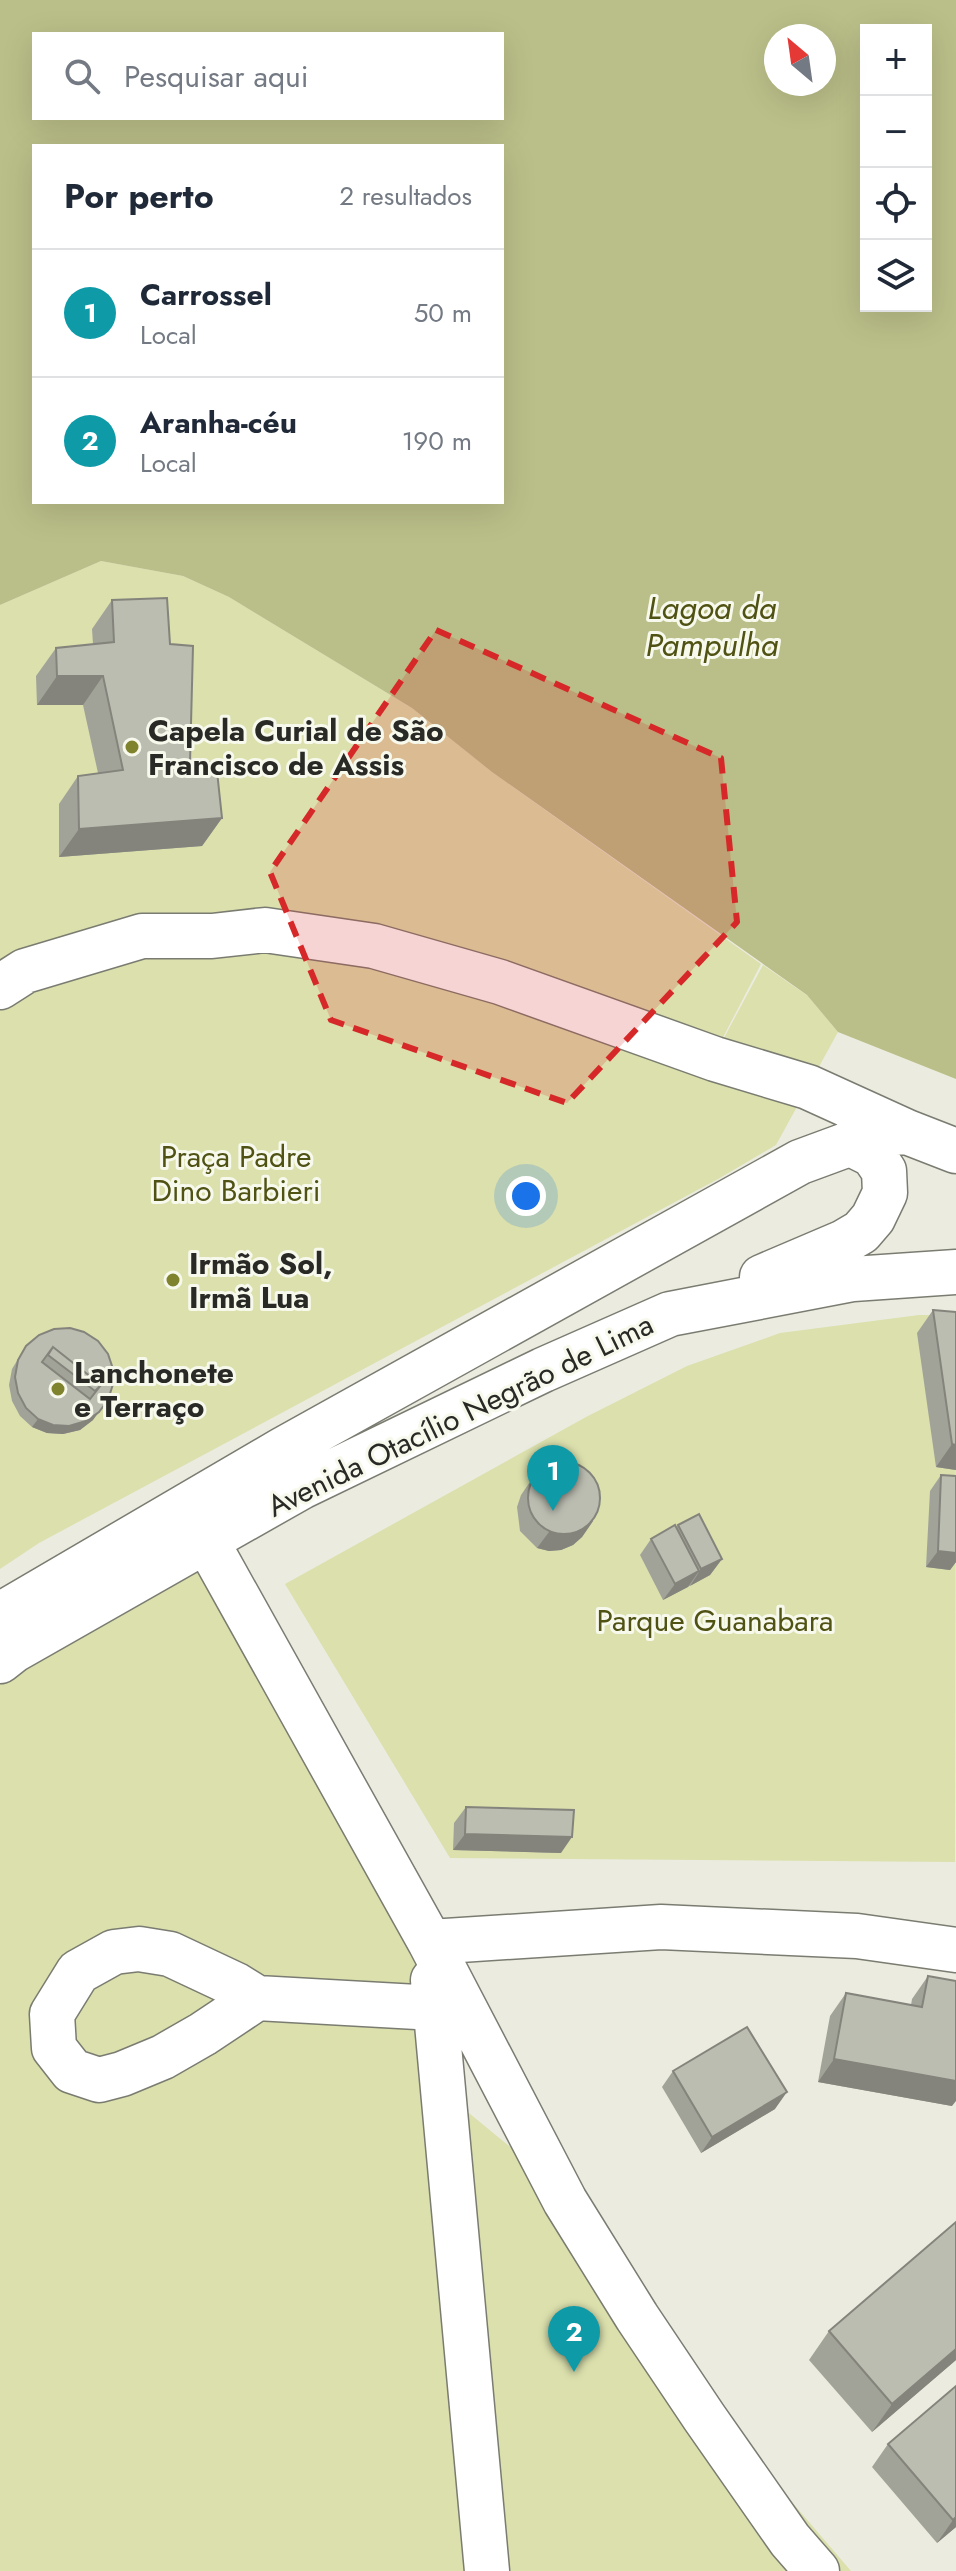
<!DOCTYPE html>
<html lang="pt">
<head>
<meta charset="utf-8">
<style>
  body { margin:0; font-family:Jost,sans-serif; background:#f2f2f3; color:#1f2937 }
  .controls { position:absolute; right:24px; top:24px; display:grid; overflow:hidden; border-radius:0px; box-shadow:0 8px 32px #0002 }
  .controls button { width:72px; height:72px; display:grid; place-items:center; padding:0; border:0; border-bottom:2px solid #e0e1e3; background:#fff; color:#1f2937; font:40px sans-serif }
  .compass { position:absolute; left:764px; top:24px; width:72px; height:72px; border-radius:50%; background:#fff; box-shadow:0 8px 32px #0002; rotate:331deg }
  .you { position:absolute; left:526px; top:1196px; width:28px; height:28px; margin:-20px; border:6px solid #fff; border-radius:50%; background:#1a73e8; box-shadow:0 0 0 12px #1a73e833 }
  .badge { display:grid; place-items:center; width:52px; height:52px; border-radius:50%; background:#2563eb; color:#fff; font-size:26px; font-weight:700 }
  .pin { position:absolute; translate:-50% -66px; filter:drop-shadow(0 2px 4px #0008) }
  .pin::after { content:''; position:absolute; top:42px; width:28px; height:24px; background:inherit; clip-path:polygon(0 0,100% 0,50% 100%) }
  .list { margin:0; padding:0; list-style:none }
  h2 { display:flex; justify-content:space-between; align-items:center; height:104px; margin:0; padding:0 32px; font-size:34px }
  h2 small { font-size:26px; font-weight:400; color:#747a83 }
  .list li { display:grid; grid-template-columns:52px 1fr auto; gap:24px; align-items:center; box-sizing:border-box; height:128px; padding:0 32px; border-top:2px solid #e0e1e3 }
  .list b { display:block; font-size:30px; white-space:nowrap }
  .list p { margin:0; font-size:26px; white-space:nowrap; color:#747a83 }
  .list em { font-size:26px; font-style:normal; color:#747a83 }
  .icon { flex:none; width:44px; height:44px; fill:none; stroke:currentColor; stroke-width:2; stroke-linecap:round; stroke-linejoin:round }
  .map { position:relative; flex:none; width:956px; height:2571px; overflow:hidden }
  .search { position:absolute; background:#fff; box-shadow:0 8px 32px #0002; left:32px; top:32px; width:472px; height:88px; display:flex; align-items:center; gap:20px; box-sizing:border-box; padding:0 28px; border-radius:0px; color:#747a83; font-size:30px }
  .panel { position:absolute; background:#fff; box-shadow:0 8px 32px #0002; left:32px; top:144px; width:472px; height:360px; border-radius:0px }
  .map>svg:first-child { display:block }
  .green { fill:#dbe0ad }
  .water { fill:#babe88; fill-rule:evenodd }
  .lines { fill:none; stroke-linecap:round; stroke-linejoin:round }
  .minor-casing { stroke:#7b7c71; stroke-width:47 }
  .minor { stroke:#fff; stroke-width:44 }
  .wall { fill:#a2a398 }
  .shaded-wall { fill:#84847c }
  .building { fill:#bcbdb1; stroke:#84847c; stroke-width:2; fill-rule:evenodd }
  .marked { fill:#d62828; fill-opacity:0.2; stroke:#d62828; stroke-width:6; stroke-dasharray:16 10; stroke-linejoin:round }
  .poi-dot { fill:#80832e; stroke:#f8f9ed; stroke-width:3 }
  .labels { text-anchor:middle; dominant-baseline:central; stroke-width:6; stroke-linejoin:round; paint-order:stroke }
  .poi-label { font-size:30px; font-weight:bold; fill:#292925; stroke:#f8f9ed; text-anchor:start }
  .park-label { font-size:30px; fill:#4f5213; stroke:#f8f9ed }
  .street-label { font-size:30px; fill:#292925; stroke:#f8f9ed }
  .water-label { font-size:32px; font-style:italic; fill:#505213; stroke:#f8f9ed }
</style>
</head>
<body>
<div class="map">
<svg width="956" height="2571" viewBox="0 0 956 2571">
  <rect width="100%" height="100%" fill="#ebecdf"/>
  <!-- green -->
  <path class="green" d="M101,561L183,576L229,597L412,708L492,772L761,964L717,1049L267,926L0,984V605Z
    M264,934L717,1051L763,965L808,996L838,1032L776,1145L718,1179L39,1543L0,1569V992L26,975Z
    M919,1315H956L955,1862L450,1858L285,1584L586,1417L687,1366L780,1333Z
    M192,1542L416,1942L465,2571H0V1667Z
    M464,2109L525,2159L621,2303L851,2571H504Z"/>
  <!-- water -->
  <path class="water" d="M0,0H956V1079L838,1032L807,995L492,772L412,708L229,597L183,576L101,561L0,605ZM866,30H926V306H866ZM34,34H502V118H34ZM776,36H824V84H776ZM34,146H502V502H34Z"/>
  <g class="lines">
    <!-- minor casing -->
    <g class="minor-casing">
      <path id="minor" d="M0,987L25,971L142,936H212L265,930L374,946L500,982L715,1059L808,1087L907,1132
        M762,1277L844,1242L861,1232L873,1218L885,1193L884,1171L873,1155L849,1143
        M207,1542L430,1942L565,2201L637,2317L704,2417L790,2540L817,2571
        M0,1615L282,1450L800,1162L876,1134L907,1132L956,1151
        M0,1661L14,1650L301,1487L543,1370L670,1314L853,1279L956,1272
        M430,1942L661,1927L857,1936L956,1950
        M433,1980L487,2571
        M257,1998L203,2034L163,2057L122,2074L99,2080L72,2071L54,2048L52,2014L78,1972L114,1952L139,1949L170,1954L236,1985L257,1998L435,2008"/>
    </g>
    <!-- minor -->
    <use href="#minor" class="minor"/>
  </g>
  <!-- wall -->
  <path class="wall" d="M112,600L170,644L190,763L222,818L202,846L59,857V804L78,776L98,773L83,705H37L36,676L56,648L93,644L92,629Z
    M933,1310L956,1312V1470L936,1467L917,1333Z
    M26,1346L108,1354L93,1420L80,1430L63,1434L47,1433L32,1427L20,1416L12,1401L9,1385L12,1369Z
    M941,1475L956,1476V1562L950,1570L926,1567L930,1491Z
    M532,1479L593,1521L582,1537L573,1545L561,1550L549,1551L537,1548L520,1531L517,1507L521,1495Z
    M678,1525L722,1559L710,1575L663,1600L640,1555L651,1539L676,1527Z
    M466,1807L561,1853L453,1850L454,1823Z
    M928,1976L952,2106L818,2082L830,2016L846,1993L911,2005L912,1999Z
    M673,2071L775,2109L701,2153L662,2087Z
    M829,2331L956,2360L872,2432L809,2360Z
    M956,2386V2527L937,2543L872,2467L888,2444Z"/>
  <!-- shaded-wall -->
  <path class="shaded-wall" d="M57,676H103L83,705H37Z
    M222,818L202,846L59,857L79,829Z
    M108,1400L93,1420L80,1430L63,1434L47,1433L32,1427L38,1419Z
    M952,1444L956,1445V1470L936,1467Z
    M593,1521L582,1537L573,1545L561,1550L549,1551L537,1548L549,1532Z
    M938,1551L956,1553V1562L950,1570L926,1567Z
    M722,1559L710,1575L690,1586L701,1569Z
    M699,1571L688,1587L663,1600L675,1584Z
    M465,1834L572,1837L561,1853L453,1850Z
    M834,2059L956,2081V2101L952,2106L818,2082Z
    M787,2092L775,2109L701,2153L712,2137Z
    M956,2349V2360L872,2432L892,2404Z
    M956,2517V2527L937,2543L953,2520Z"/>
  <!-- building -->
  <path class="building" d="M167,598L170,644L193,646L190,763L216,762L222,818L79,829L78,776L123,770L103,676H57L56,648L114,642L112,600Z
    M933,1310L956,1312V1445L952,1444Z
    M70,1328L84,1332L98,1341L108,1354L113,1369V1384L108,1400L99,1412L86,1421L69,1426L53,1425L38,1419L26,1408L18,1393L15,1377L18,1360L26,1346L39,1335L54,1329ZM53,1347L101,1385L90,1399L42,1362Z
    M53,1347L101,1385L95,1391L48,1355Z
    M528 1498a36 36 0 1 1 72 0a36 36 0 1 1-72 0Z
    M941,1475L956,1476V1553L938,1551Z
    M699,1514L722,1559L701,1569L678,1525Z
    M675,1525L699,1571L675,1584L651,1539Z
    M466,1807L574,1810L572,1837L465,1834Z
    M928,1976L956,1981V2081L834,2059L846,1993L922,2007Z
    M747,2027L787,2092L712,2137L673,2071Z
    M956,2222V2349L892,2404L829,2331Z
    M956,2386V2517L953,2520L888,2444Z"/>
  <!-- marked area -->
  <path class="marked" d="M436,630L721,758L737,922L567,1103L331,1020L270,872Z"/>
  <!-- markers -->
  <g class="poi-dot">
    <circle cx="132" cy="747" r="8"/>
    <circle cx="173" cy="1280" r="8"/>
    <circle cx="58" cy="1389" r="8"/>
  </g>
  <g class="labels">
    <!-- poi labels -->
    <g class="poi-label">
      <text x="148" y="730">Capela Curial de São<tspan x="148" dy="34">Francisco de Assis</tspan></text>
      <text x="189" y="1263">Irmão Sol,<tspan x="189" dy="34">Irmã Lua</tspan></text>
      <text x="74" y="1372">Lanchonete<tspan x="74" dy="34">e Terraço</tspan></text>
    </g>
    <!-- park labels -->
    <g class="park-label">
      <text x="236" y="1156">Praça Padre<tspan x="236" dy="34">Dino Barbieri</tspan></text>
      <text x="715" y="1620">Parque Guanabara</text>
    </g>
    <!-- street labels -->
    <g class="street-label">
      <text transform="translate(460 1415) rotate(-26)">Avenida Otacílio Negrão de Lima</text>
    </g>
    <!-- water labels -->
    <g class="water-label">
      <text x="712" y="608">Lagoa da<tspan x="712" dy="37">Pampulha</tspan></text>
    </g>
  </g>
</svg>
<div class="controls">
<button>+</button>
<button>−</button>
<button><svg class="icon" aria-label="locate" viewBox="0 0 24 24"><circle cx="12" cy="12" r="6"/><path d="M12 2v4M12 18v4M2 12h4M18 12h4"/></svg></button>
<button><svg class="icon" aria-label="layers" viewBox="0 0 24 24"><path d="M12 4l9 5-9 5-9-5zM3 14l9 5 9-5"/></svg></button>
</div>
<svg class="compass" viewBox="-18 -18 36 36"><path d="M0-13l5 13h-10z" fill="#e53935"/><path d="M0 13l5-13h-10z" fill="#747a83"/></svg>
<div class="you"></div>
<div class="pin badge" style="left:553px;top:1511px;background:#0f9aa8">1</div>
<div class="pin badge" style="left:574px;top:2372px;background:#0f9aa8">2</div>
<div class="search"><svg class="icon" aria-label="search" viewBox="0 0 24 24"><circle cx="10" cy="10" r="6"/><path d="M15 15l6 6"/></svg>Pesquisar aqui</div>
<section class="panel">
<h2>Por perto<small>2 resultados</small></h2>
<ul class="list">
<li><span class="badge" style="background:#0f9aa8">1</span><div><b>Carrossel</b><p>Local</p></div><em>50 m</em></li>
<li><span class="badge" style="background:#0f9aa8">2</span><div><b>Aranha-céu</b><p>Local</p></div><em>190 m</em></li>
</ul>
</section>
</div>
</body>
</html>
